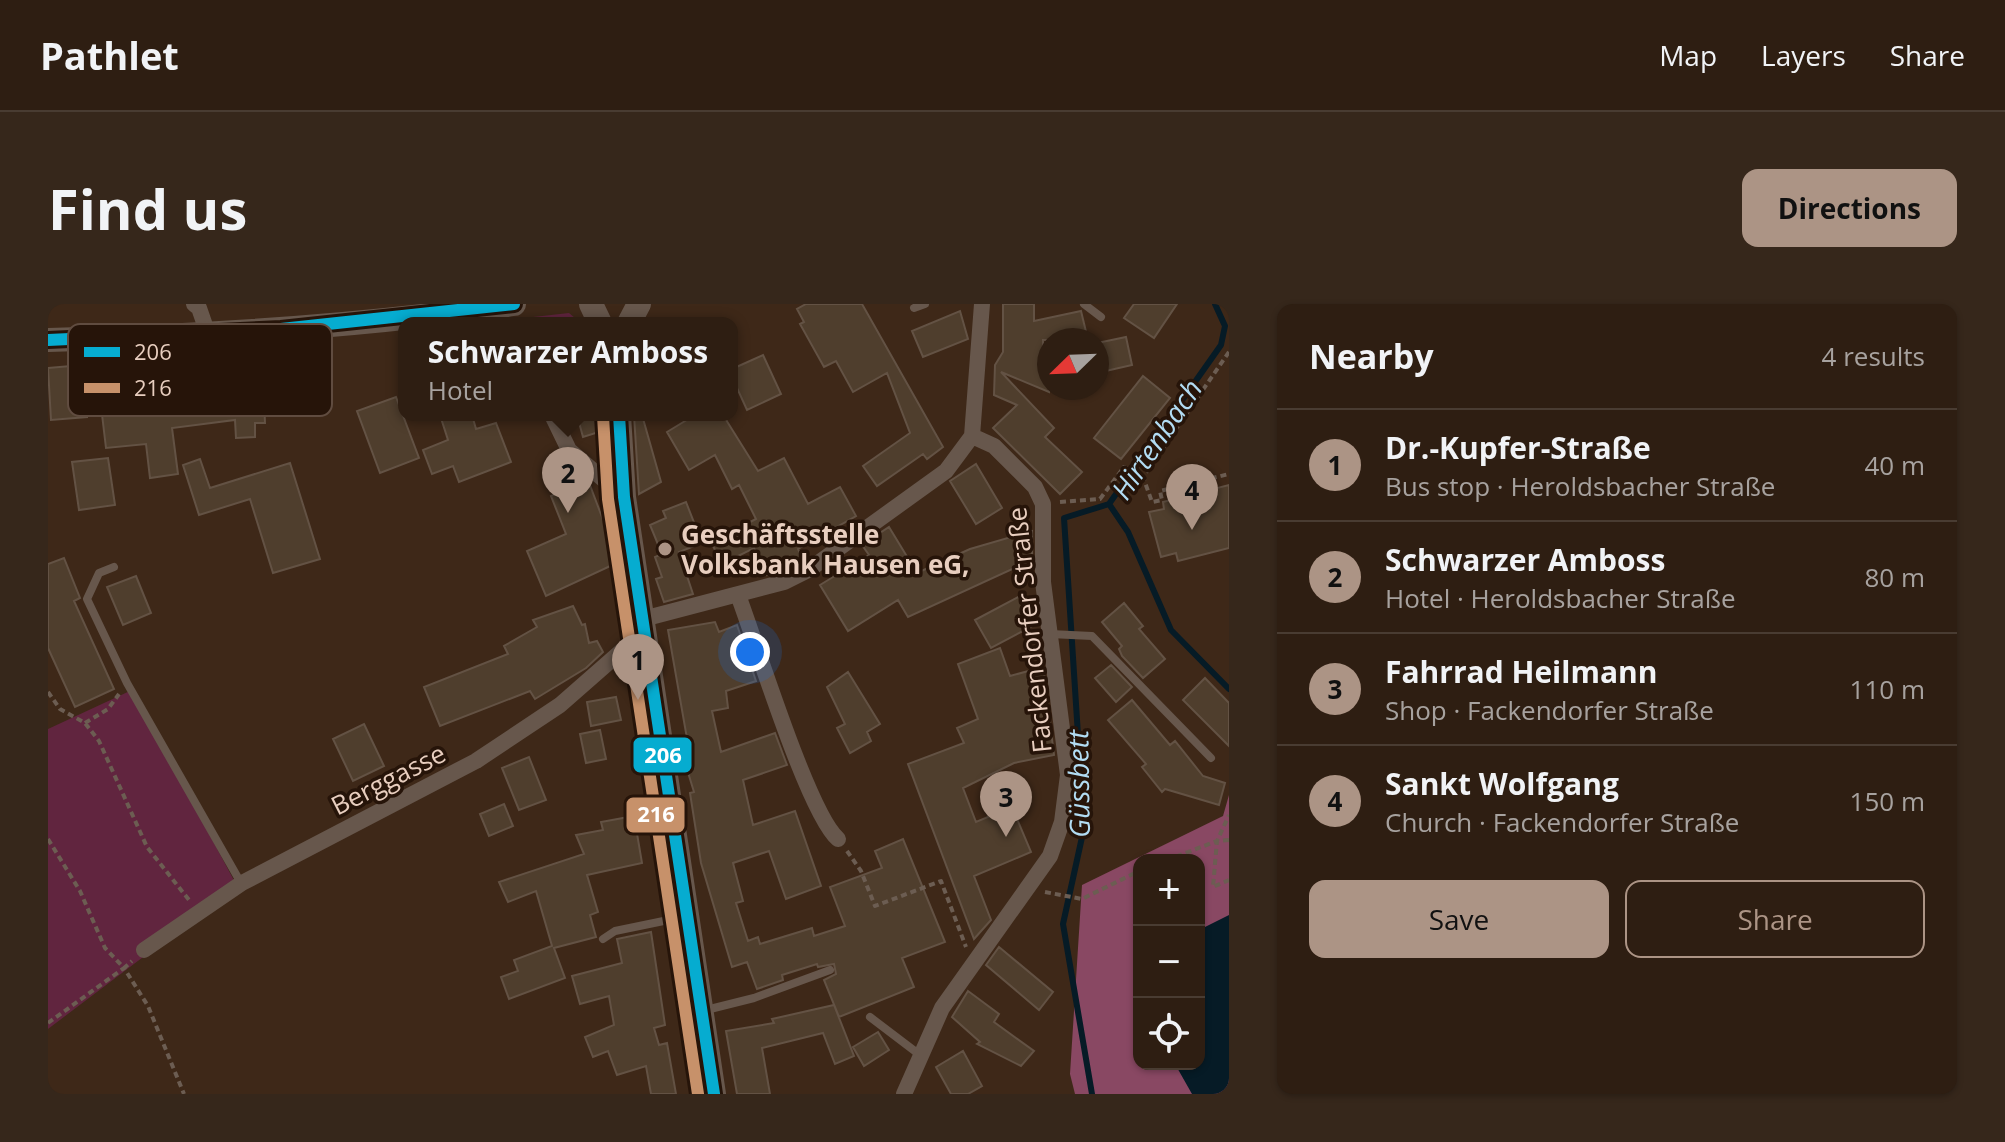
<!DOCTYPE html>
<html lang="en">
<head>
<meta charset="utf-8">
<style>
  body { margin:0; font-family:"Open Sans",sans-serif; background:#36271b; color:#f1f3f6 }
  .controls { position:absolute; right:24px; bottom:24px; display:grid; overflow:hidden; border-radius:16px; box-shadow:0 2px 6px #0004 }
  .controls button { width:72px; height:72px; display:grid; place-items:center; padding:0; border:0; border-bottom:2px solid #493c32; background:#2e1e12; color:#f1f3f6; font:40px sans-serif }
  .compass { position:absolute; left:989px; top:24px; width:72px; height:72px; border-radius:50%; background:#2e1e12; box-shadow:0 2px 6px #0004; rotate:247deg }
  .you { position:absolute; left:702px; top:348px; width:28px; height:28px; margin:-20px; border:6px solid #fff; border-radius:50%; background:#1a73e8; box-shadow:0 0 0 12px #1a73e833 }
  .badge { display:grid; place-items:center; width:52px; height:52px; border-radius:50%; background:#ac9485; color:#111; font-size:26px; font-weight:700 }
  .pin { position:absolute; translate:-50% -66px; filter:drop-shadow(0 2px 4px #0008) }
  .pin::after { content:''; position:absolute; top:42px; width:28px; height:24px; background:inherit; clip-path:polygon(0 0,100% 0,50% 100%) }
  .popup { position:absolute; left:350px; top:13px; width:340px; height:104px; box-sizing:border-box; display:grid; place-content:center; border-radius:16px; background:#2e1e12; filter:drop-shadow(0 2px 6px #0005); font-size:26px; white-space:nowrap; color:#a7a29f }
  .popup b { font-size:30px; color:#f1f3f6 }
  .popup::after { content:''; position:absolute; left:50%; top:100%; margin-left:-16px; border:16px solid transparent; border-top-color:#2e1e12 }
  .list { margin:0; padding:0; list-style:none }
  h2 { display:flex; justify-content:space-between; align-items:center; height:104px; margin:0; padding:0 32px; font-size:34px }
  h2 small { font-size:26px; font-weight:400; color:#a7a29f }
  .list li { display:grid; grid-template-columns:52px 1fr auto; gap:24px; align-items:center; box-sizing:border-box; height:112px; padding:0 32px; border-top:2px solid #493c32 }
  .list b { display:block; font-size:30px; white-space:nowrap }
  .list p { margin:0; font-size:26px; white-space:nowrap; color:#a7a29f }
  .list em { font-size:26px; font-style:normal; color:#a7a29f }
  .actions { display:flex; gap:16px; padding:24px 32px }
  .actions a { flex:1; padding:18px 0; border:2px solid #ac9485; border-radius:16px; text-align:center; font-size:28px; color:#ac9485 }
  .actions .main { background:#ac9485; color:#111 }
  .icon { flex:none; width:44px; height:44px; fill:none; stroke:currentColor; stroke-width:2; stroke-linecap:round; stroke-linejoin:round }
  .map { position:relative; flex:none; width:1181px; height:790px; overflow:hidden; border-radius:16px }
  header { display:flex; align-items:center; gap:48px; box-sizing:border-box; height:112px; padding:0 40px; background:#2e1e12; border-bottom:2px solid #493c32 }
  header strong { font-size:38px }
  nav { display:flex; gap:44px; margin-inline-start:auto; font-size:28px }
  .intro { display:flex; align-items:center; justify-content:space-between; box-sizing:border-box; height:192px; padding:0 48px }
  h1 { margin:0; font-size:56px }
  .button { padding:20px 36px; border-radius:16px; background:#ac9485; color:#111; font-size:28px; font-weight:700 }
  main { display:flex; gap:48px; padding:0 48px }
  aside { flex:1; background:#2e1e12; border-radius:16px; box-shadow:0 2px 6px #0004 }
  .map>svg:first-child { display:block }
  .green { fill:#61253f }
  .forest { fill:#894863; fill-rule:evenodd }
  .water { fill:#061b26 }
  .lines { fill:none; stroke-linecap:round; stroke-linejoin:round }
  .stream { stroke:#061b26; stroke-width:6 }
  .building { fill:#4f3e2d; stroke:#635244; stroke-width:2 }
  .path { stroke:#6c5d52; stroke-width:4; stroke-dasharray:6 4; stroke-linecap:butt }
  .lane { stroke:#67574c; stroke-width:8 }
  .street { stroke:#67574c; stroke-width:16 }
  .secondary { stroke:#67574c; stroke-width:24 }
  .bus-1-casing { stroke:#261409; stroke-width:18 }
  .bus-2-casing { stroke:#261409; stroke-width:18 }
  .bus-1 { stroke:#06acd0; stroke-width:12 }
  .bus-2 { stroke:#c7916a; stroke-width:12 }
  .poi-dot { fill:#ac9485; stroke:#261409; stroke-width:3 }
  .labels { text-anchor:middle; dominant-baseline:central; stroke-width:7; stroke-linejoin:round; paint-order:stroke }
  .poi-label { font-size:26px; font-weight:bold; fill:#e8cebf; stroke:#261409; text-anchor:start }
  .street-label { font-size:26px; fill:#e8cebf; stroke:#261409 }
  .water-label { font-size:28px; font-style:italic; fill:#b2dcf3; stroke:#261409 }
  .key { fill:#261409; stroke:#604c40; stroke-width:2 }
  .key-label { font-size:22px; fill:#e8cebf }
  .line-badge { stroke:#261409; stroke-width:3 }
  .badge-label { font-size:22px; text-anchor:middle; font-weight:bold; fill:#fff }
</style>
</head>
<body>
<header>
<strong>Pathlet</strong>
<nav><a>Map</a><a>Layers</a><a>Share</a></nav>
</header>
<div class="intro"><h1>Find us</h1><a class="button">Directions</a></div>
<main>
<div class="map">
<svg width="1181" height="790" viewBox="0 0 1181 790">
  <rect width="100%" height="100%" fill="#3e2818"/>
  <!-- green -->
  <path class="green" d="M521,9L533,19H472L476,14Z
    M84,386L189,582L0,725V425Z"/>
  <!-- forest -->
  <path class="forest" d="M1181,491V790H1027L1022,770L1034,581L1175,512ZM1091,556H1151V760H1091Z"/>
  <!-- water -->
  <path class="water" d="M1181,611V790H1144L1127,760H1151V626Z"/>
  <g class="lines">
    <!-- stream -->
    <path class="stream" d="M1061,200L1173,41L1177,22L1167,0
      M1061,200L1080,228L1123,326L1181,385
      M1044,790L1015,620L1036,524L1016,214L1061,200"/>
  </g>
  <!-- building -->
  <path class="building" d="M758,0H814L895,143L879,155L875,150L829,182L815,162L862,129L839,69L805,88L788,57L776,63L752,20L756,18L749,5Z
    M955,0H986V17L1033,7L1040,36H995V66L1001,69V88L953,68L1006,124L997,133L1034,168L1012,190L945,124L969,101L946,91L947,61L955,48Z
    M1086,0H1129L1106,34L1076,14Z
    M912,7L920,35L875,53L864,27Z
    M1078,33L1084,61L1049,69V39Z
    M174,46L175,56L207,54L208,73H215L217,119H207V133L188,134L187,116L124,124L130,170L102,174L98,140L58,144L53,102L100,97L96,71L132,65L131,51Z
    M715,51L733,90L699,106L684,73V65Z
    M34,61L39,113L3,116L0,64Z
    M1095,72L1122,94L1073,155L1046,134Z
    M348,93L371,154L332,169L309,107Z
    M392,111H424L428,125L448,119L463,158L411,178L405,162L384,170L375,146L400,136Z
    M529,111H556L557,126L535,133Z
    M586,111H594L613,178L591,190Z
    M647,111H675L710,167L736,154L760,200L792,183L808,212L750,245L755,256L732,268L719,271L706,244L674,260L663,238L708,215L691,181L684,185L667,151L641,166L619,128Z
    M60,154L67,201L31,206L24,158Z
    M152,155L162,184L242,159L272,255L225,269L202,195L151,211L135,161Z
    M928,160L954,204L928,220L902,177Z
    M540,176L571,258L498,292L479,247L518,230L503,192Z
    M1181,181V244L1130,257L1128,249L1113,253L1101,208L1116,205L1115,198Z
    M638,198L654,239L631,248L645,290L616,298L608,275L614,273L607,253L614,250L602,221L618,214L615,207Z
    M841,223L869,269L922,245L984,227V256L860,313L850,296L800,327L772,281L821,251L814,241Z
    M16,254L32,294L26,297L66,385L27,403L0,344V260Z
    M88,272L103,309L75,321L59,283Z
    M972,292L988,320L943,344L927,316Z
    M1076,299L1095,322L1091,325L1117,355L1095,374L1074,352L1071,345L1074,342L1054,318Z
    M525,302L534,321L537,320L541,339L549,337L555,348L538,364L487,395L482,387L392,422L376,383L460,350L456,342L489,323L485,316Z
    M667,318L671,328L689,321L708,377L678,387L680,404L664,407L673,448L727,429L739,461L695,476L705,521L747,507L773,582L738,595L721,547L685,559L695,597L688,599L700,637L710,633L712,640L764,624L766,632L797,622L782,583L834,564L827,547L855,535L897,638L854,654L866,683L791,713L776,676L788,670L786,660L770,663L769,660L734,671L735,676L709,685L699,658L684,663L653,559L642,489L646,488L639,465L644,463L620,326Z
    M952,344L962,372L995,363L1006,451L966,459L915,484L928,518L964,503L983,548L926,572L943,616L926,635L860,460L916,439L909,424L930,415L910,360Z
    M1063,361L1084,383L1068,398L1047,374Z
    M800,368L832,420L819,428L823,437L802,449L789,424L797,420L779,383Z
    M1157,374L1181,399V442L1135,396Z
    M568,393L573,416L543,422L539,398Z
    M1084,396L1122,441L1127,437L1155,472L1177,479L1171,501L1117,485L1114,488L1094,463L1098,460L1060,416Z
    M316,420L336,462L305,477L285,435Z
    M552,426L558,455L538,459L532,430Z
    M481,453L498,496L471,506L454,464Z
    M456,500L465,522L441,532L432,510Z
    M586,512L594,559L539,571L550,608L542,611L548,633L506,644L517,674L461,695L453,673L470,667L466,656L504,642L488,587L460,598L451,578L536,550L528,531L555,526L553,518Z
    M603,628L617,721L606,724L611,741L619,739L628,790H603L598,762L569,771L560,747L545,753L537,733L566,721L561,692L532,700L524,672L574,659L569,635Z
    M951,643L1005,688L991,706L938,661Z
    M920,687L951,710L946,718L986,747L973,762L929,740L932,738L904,713Z
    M786,701L806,752L787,760L775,729L714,744L722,790H689L678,727L726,719L724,715Z
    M830,728L841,746L816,762L805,743Z
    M915,747L934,782L920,790H903L888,763Z"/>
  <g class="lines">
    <!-- path -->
    <path class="path" d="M1181,48L1095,173L1104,198L1114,196L1112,187L1181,170
      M1012,198L1052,195L1076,163L1095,173
      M0,388L12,405L37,419L51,437L99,543L141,596
      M37,419L60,405L71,390
      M0,535L32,587L57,644L76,664L84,657
      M1181,536L1169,537L1165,583L1181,576
      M799,547L813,567L827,602L893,577L918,643
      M1119,556L1169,537L1181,511
      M997,588L1034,595L1091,567
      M0,719L76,664L100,702L136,790"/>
    <!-- lane -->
    <path class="lane" d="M1036,0L1053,13
      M866,4L877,0
      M66,263L51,269L39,295L79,379L193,579
      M1002,330L1044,332L1163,454
      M555,635L567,627L635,613
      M658,706L706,694L782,666
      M822,713L872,751"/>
    <!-- street -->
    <path class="street" d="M146,0L151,4L160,30
      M504,111L521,146L576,193
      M690,291C708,338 760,509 790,535
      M595,315L736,278L762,265L898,167L924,132L934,0
      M96,646L194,579L428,457L512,401L577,344L599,340
      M856,790L894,704L1002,552L1014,518L1020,471L995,278V200L987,183L946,142L924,132"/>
    <!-- secondary -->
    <path class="secondary" d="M543,0L552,19
      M581,19L591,0
      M0,36C155,32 312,23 466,0
      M571,111L576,193L666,790"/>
    <!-- bus-1 casing -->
    <g class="bus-1-casing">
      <path id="bus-1" d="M0,36L233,25L466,0
        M571,111L576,193L666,790"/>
    </g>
    <!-- bus-2 casing -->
    <g class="bus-2-casing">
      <path id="bus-2" d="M555,112L560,195L650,790"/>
    </g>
    <!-- bus-1 -->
    <use href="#bus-1" class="bus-1"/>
    <!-- bus-2 -->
    <use href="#bus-2" class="bus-2"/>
  </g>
  <!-- markers -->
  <circle class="poi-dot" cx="617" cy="245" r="8"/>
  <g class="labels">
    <!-- poi labels -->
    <g class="poi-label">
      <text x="633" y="230">Geschäftsstelle<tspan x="633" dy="30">Volksbank Hausen eG,</tspan></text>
    </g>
    <!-- street labels -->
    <g class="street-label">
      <text transform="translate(981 326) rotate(-96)">Fackendorfer Straße</text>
      <text transform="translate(340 475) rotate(-27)">Berggasse</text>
    </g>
    <!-- water labels -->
    <g class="water-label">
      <text transform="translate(1108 135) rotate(-56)">Hirtenbach</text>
      <text transform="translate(1030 480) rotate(-91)">Güssbett</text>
    </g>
  </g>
  <!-- legend -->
  <rect x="20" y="20" width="264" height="92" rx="12" class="key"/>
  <rect x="36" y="43" width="36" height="10" fill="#06acd0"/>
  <rect x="36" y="79" width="36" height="10" fill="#c7916a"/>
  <g class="key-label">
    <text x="86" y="56">206</text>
    <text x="86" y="92">216</text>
  </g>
  <g class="line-badge">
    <rect x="584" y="432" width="61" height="38" rx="8" fill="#06acd0"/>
    <rect x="577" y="492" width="61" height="38" rx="8" fill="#c7916a"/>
  </g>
  <g class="badge-label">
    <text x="615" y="459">206</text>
    <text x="608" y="518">216</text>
  </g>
</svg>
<div class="controls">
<button>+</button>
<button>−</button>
<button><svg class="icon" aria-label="locate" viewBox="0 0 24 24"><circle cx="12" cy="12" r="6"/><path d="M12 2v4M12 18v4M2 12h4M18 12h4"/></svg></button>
</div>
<svg class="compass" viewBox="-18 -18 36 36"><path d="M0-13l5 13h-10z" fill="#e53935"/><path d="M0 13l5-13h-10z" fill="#a7a29f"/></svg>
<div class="you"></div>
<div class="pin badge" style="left:590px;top:396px">1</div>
<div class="pin badge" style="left:520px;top:209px">2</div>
<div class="popup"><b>Schwarzer Amboss</b>Hotel</div>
<div class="pin badge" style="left:958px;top:533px">3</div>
<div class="pin badge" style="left:1144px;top:226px">4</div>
</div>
<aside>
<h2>Nearby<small>4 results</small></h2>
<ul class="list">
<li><span class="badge">1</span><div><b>Dr.-Kupfer-Straße</b><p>Bus stop · Heroldsbacher Straße</p></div><em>40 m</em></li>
<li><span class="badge">2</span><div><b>Schwarzer Amboss</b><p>Hotel · Heroldsbacher Straße</p></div><em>80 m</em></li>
<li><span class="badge">3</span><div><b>Fahrrad Heilmann</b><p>Shop · Fackendorfer Straße</p></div><em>110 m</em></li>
<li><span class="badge">4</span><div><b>Sankt Wolfgang</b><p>Church · Fackendorfer Straße</p></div><em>150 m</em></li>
</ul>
<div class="actions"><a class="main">Save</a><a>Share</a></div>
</aside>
</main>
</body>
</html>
